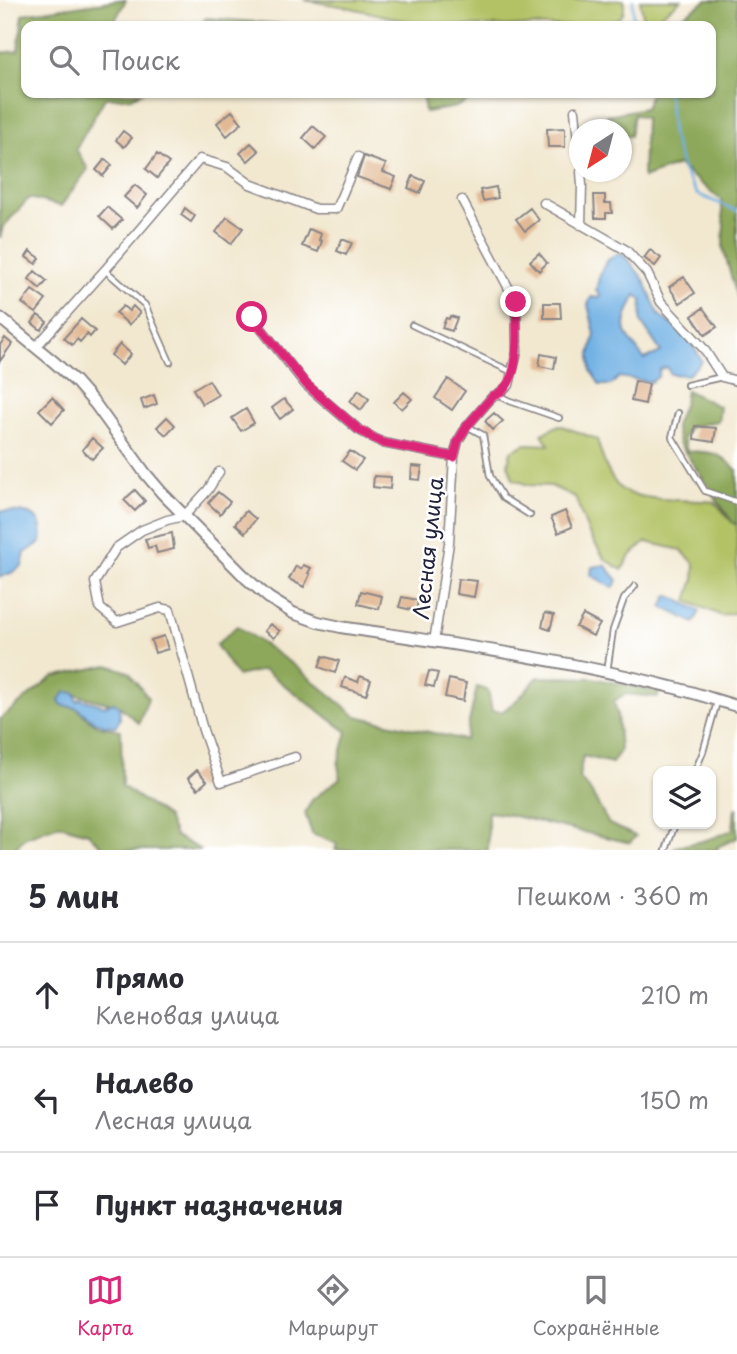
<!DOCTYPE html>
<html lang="ru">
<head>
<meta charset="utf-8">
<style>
  body { margin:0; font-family:"Playpen Sans",sans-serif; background:#f7f7f7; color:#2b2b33 }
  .controls { position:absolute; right:21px; bottom:21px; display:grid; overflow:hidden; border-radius:14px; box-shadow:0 2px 5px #0004 }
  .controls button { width:63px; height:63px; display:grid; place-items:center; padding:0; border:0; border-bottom:2px solid #e1e1e2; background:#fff; color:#2b2b33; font:35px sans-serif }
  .compass { position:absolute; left:569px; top:119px; width:63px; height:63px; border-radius:50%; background:#fff; box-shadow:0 2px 5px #0004; rotate:216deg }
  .stop { position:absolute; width:21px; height:21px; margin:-16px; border:5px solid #db2777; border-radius:50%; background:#fff }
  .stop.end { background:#db2777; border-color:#fff; box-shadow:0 2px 7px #0008 }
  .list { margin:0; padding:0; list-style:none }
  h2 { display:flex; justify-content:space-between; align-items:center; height:91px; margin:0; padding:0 28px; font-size:30px }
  h2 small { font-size:23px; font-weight:400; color:#7c7c81 }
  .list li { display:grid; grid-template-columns:46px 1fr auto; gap:21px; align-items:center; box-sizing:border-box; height:105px; padding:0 28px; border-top:2px solid #e1e1e2 }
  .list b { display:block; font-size:26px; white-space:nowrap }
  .list p { margin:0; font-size:23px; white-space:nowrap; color:#7c7c81 }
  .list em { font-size:23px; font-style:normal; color:#7c7c81 }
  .icon { flex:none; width:38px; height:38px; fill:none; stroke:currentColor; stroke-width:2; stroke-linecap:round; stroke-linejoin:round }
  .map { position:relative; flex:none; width:737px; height:850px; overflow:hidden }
  .search { position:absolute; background:#fff; box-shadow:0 2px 5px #0004; left:21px; right:21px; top:21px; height:77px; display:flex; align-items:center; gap:18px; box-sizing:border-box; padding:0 24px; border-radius:14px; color:#7c7c81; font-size:26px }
  .sheet { height:406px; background:#fff }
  nav { display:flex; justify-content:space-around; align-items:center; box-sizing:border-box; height:98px; border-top:2px solid #e1e1e2; background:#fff; font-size:19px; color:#7c7c81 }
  nav a { display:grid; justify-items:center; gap:4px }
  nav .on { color:#db2777 }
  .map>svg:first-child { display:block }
  .green { fill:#b2c265; stroke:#6a7250; stroke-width:2 }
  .forest { fill:#8da85a; stroke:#58654a; stroke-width:2 }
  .water { fill:#70b0e4; stroke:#496990; stroke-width:2; fill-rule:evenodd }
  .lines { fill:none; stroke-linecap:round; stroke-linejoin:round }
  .stream { stroke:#70b0e4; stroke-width:2.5 }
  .building { fill:#e2b995 }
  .lane-casing { stroke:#8a8586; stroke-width:8 }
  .street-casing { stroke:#8a8586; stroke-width:11 }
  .secondary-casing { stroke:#8a8586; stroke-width:14 }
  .lane { stroke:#fff; stroke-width:4.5 }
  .street { stroke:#fff; stroke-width:8 }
  .secondary { stroke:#fff; stroke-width:10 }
  .route { stroke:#db2777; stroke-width:9 }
  .labels { text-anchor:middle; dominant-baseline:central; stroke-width:5; stroke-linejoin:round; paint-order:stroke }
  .street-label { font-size:21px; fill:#22223b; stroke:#fff }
</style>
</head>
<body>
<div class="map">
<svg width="737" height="850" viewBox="0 0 737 850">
  <rect width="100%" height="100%" fill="#fff"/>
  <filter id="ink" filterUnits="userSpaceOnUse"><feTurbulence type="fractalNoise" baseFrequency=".0143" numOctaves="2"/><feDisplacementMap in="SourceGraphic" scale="14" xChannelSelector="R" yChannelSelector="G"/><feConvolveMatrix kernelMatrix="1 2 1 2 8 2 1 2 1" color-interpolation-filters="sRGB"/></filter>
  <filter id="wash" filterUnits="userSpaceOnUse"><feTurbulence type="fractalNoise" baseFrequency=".00686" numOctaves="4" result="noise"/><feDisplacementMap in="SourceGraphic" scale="28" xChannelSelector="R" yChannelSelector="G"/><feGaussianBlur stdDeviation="1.57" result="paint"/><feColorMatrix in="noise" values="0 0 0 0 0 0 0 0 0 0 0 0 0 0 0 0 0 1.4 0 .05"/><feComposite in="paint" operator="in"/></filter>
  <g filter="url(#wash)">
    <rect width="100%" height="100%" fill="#f2e8d0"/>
    <!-- green -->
    <path class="green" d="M304,0H624V11L620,18L594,26H428L347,7Z
      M640,0H681L660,16L654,26H645Z
      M559,425L597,439C602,456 607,476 621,489C635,501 695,500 715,502L732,522L737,525V612L722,616L687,601L694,579L695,564L681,550L646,542L630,556L622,570L605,559L589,534L575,497L551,486L528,485L513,479L508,464L511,451L526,444L549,445L542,434Z"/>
    <!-- forest -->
    <path class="forest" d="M118,0H126L112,26H26V93H141L132,98H105L76,149L88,169L61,206L29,198L3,227L0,238V53L18,51L23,14Z
      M707,0H737V297L723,248L724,225L721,200L678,165L643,178L645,118L634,114L630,136H622V130L610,129L607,115L645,108L651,93H711V26H668Z
      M206,18L291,25L293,26H199Z
      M422,93H482L456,107L425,112Z
      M686,390L720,407L718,421L689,427L683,438L687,451C714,452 717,451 737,470V525L732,522L679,443L675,426L684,402Z
      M237,626L295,666L356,716L465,740L477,687L488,690L492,711H503L518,699L538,677L593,678L659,692L658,697L625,694L614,701L617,714L620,751L612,763L583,756L579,777L591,792L609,824L636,836L630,843L510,815L488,812V850H335L337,844L312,834L305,813L312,800L340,778L338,764L347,732L264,670L237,676L216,645Z
      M108,665L129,672L148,698L139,723L119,706L66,692L59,700L62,705L77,708L88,719L99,726L121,730L122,786L167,817L175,836L201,850H105L88,833L59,825L24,838L14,850H0V719L53,677Z
      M737,808V838L717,847L718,850H673L675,847C695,843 715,839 733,829L735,809Z"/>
    <!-- water -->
    <path class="water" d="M620,253L630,262L644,280L659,315L687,336L702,361L688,375L670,374L667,367L660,369L658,377L651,382L619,377L611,385H600L591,371L590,355L595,334L588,305L591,297L599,298L600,295L596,291C599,275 603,258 620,253ZM636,295L642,300L641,322L661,352L644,359C622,329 619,330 636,295Z
      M0,511C24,512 46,510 41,542L25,553L22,566L11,573L0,577Z
      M605,565L618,580L613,588L591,575L592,567Z
      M668,595L700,611L694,623L662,607Z
      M66,692L75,693L77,701L81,699L105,706L113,702L119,706L120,719L116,726L104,725L94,721L77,708L62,705L59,700Z"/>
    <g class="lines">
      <!-- stream -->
      <path class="stream" d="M633,26V0
        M667,93L669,98L672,134L683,170L697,194L737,211"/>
    </g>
    <g id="blocks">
      <!-- building -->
      <path class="building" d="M232,111L242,123L227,136L217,123Z
        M313,126L326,137L315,149L303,138Z
        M565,128V147H548L547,129Z
        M123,131L132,138L124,147L116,140Z
        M251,143L259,151L248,161L240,153Z
        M157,154L169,163L157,178L146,169Z
        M364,156L386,164L383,172L396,177L391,189L357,177Z
        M105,159L112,165L103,176L96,170Z
        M413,176L425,181L420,193L408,188Z
        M135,185L147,195L137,208L124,197Z
        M496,187L498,198L483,201L480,190Z
        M594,195H605V203H611L612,213H606V218H595Z
        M107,207L122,220L113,229L99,216Z
        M185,208L195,216L191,222L181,215Z
        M530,208L539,220L525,231L516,219Z
        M227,217L243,228L231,244L216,232Z
        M309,229L321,234L319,240L322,241L318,252L302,246Z
        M342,239L352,243L346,255L337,251Z
        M650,250L661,258L655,266L644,258Z
        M30,251L40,258L36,264L26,257Z
        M539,253L547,263L539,271L530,261Z
        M35,271L47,281L40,289L29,279Z
        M684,277L695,293L680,303L669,287Z
        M32,290L46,300L36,313L22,303Z
        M544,303H560L561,318H544Z
        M123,306L129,311L133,306L140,313L129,325L116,313Z
        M703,308L717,327L705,335L692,316Z
        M38,315L47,322L41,330L32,323Z
        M450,316L457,318L452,331L442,328L446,318L449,319Z
        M81,319L95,331L90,337L87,334L80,342L77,339L72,345L64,338Z
        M5,338L12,344L0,361V345Z
        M120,344L131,354L122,365L111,355Z
        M541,354L556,357L554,369L539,366Z
        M448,379L465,391L452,410L435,398Z
        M209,380L218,395L202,404L193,389Z
        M635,381L649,384L645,404L631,401Z
        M359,390L369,399L361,410L350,401Z
        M404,392L412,399L402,409L394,402Z
        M154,395L157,404L144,409L141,400Z
        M52,397L64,410L52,423L39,410Z
        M284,399L293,409L280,419L272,408Z
        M246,409L254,423L241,431L232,418Z
        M494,413L503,421L493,430L485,421Z
        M167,417L175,425L166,435L157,427Z
        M695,426L716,428L714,442L694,439Z
        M92,438L103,448L92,459L82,450Z
        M350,451L363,460L355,470L342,461Z
        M412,466L422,467L420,480L411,479Z
        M374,476L391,477L390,489L373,487Z
        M135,490L145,501L135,511L124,500Z
        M218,492L230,502L220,514L208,503Z
        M246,511L256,519L245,533L235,524Z
        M565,511L572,527L558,533L551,517Z
        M172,533L174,549L157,553L155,546L148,548L145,539Z
        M303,565L311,568L308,573L310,574L304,587L289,579L296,566L301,569Z
        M458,579L477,581L474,597L456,594Z
        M361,591L382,596L379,609L358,604Z
        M402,597L418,600L416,611L399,607Z
        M545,613L554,615L550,630L542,627Z
        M583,615L600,624L593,636L576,627Z
        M270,624L280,631L274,638L264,631Z
        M164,636L168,649L155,653L151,640Z
        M323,656L339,661L335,673L319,667Z
        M429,671L438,673L434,687L425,685Z
        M360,676L371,680L366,695L342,687L345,677L358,682Z
        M449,679L466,683L463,701L445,697Z
        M197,770L207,781L198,789L188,778Z"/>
    </g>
  </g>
  <g filter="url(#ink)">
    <use href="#blocks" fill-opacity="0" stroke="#8a8586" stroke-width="2"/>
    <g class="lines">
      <!-- lane casing -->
      <g class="lane-casing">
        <path id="lane" d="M105,270L145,305L170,362
          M412,325L512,372
          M687,385L722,377
          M498,395L510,401L559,418
          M678,413L672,437L705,491L737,502
          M467,426L483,435L490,476L503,498L530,515
          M607,672L613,630L624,599L635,586
          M695,771L703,752L717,702
          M666,850L675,824"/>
      </g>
      <!-- street casing -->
      <g class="street-casing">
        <path id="street" d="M575,111L580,161
          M581,172L582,185L581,225
          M544,203L626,250L647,273L661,302L704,349L722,377L737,381
          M256,310L252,317L306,385L359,430L383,443L454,457
          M36,347L105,270L200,159L227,167L250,184L316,209H336L358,157
          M219,472L208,490L184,516L167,520L142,530L116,548L95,582L100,608L117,622L160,608L170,610L203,730L221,782L295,757
          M434,642L449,543L454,457L458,441L467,426L493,396L497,395L509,385L512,372L517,352L516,302L462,200"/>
      </g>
      <!-- secondary casing -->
      <g class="secondary-casing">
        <path id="secondary" d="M0,318L54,362L76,382L96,405L145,473L162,493L247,579L269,598L293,613L318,622L341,627C451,644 563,659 671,687C693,692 715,700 737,706"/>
      </g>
      <!-- lane -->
      <use href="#lane" class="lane"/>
      <!-- street -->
      <use href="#street" class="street"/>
      <!-- secondary -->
      <use href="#secondary" class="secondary"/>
    </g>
  </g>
  <g class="lines" filter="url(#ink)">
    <!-- route -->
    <path class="route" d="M252,317L306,384L359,430L383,443L454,457L458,441L467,426L493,396C524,385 516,329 516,302"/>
  </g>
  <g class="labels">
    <!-- street labels -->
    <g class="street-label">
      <text transform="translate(427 548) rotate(-84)">Лесная улица</text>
    </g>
  </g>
</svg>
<div class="controls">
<button><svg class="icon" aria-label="layers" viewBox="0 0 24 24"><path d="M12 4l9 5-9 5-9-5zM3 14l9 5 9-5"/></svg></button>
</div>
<svg class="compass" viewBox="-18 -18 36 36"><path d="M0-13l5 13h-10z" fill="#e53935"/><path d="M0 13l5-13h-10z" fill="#7c7c81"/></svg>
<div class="stop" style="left:252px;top:317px"></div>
<div class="stop end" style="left:516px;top:302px"></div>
<div class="search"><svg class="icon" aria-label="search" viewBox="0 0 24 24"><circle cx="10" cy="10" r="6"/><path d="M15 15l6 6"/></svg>Поиск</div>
</div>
<section class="sheet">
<h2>5 мин<small>Пешком · 360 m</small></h2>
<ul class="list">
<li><svg class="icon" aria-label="ahead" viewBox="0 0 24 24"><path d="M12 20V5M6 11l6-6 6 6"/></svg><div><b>Прямо</b><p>Кленовая улица</p></div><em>210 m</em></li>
<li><svg class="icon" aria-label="left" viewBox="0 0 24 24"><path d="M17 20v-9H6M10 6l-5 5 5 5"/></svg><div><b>Налево</b><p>Лесная улица</p></div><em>150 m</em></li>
<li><svg class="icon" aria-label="arrive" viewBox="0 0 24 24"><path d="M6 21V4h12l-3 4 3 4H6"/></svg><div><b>Пункт назначения</b></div></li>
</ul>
</section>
<nav>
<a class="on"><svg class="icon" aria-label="map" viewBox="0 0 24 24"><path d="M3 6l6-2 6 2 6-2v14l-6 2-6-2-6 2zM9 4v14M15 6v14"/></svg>Карта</a>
<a><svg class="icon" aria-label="directions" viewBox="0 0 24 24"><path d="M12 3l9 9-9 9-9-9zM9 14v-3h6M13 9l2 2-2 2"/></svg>Маршрут</a>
<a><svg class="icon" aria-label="saved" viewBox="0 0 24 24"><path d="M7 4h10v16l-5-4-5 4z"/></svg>Сохранённые</a>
</nav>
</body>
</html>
